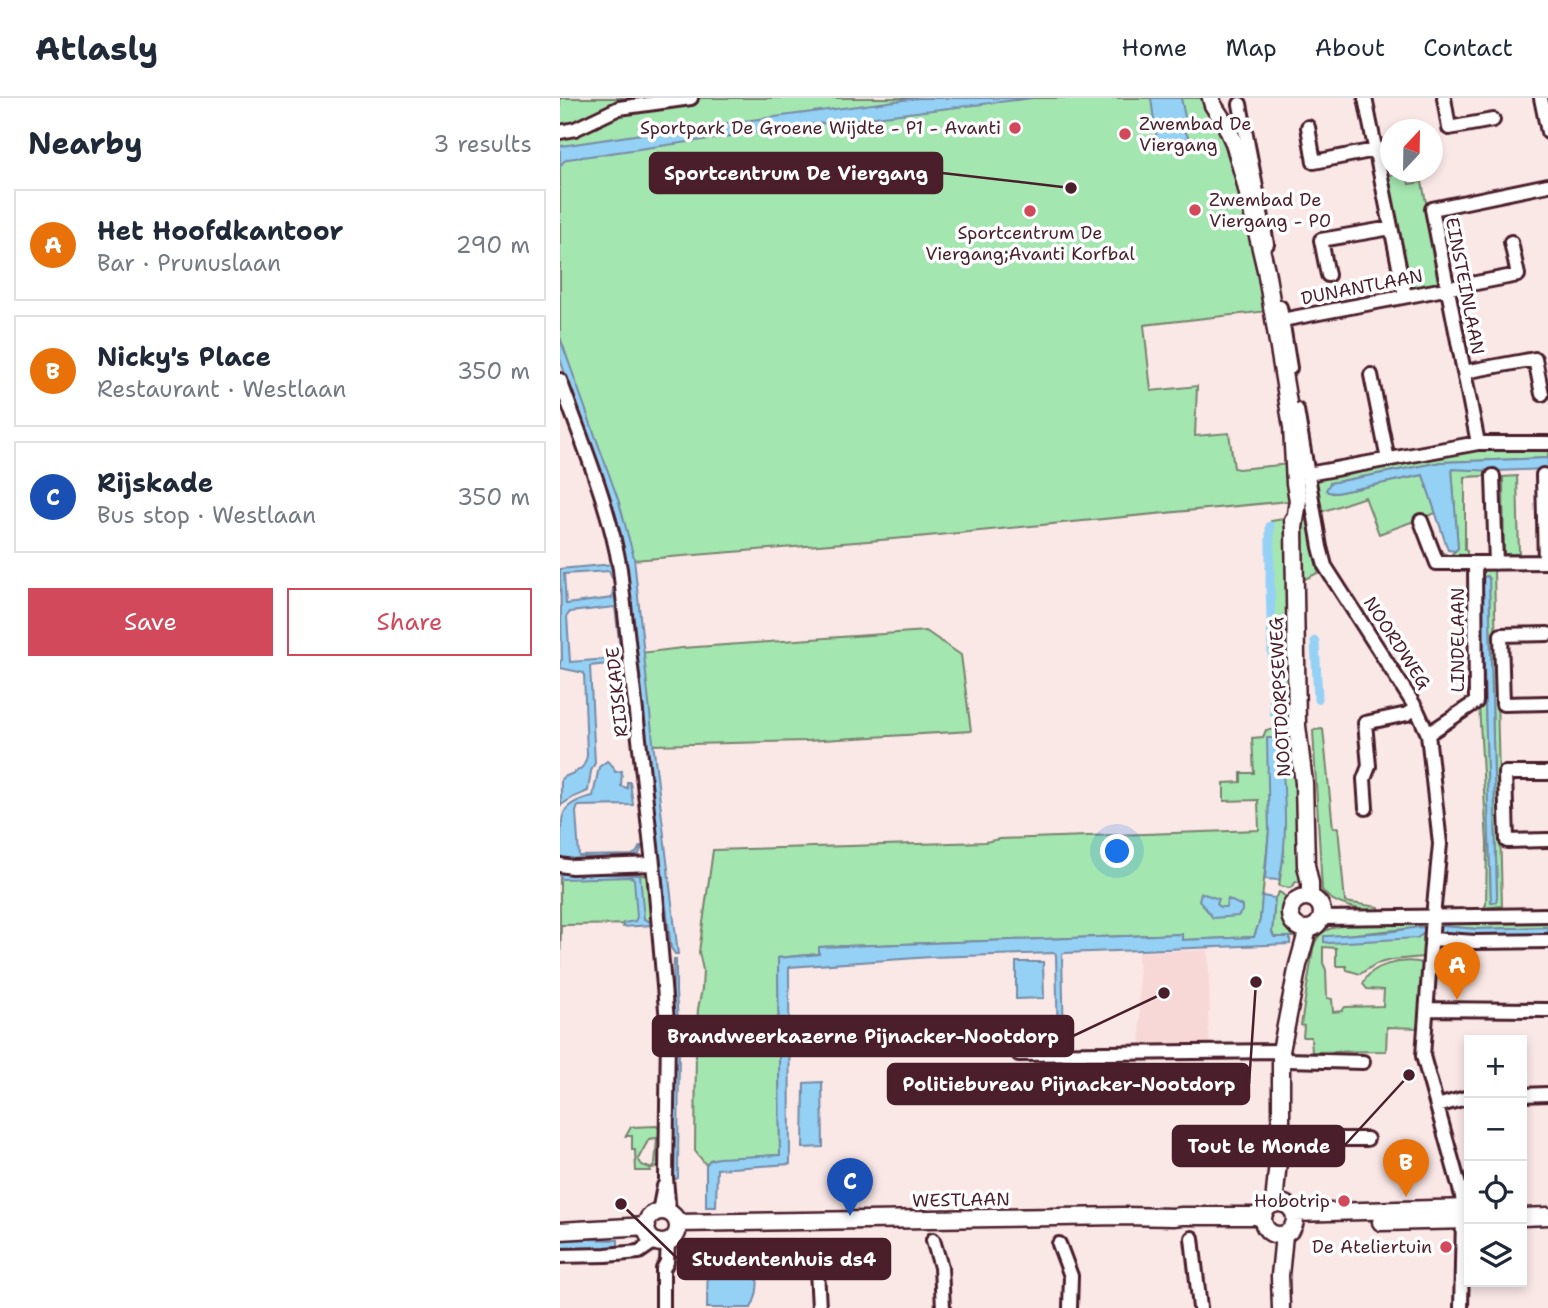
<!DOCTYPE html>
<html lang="en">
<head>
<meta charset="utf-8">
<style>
  body { margin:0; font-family:"Shantell Sans",sans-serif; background:#f2f2f3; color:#1f2937 }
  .controls { position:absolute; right:21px; bottom:21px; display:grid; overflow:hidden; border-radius:0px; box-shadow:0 4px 10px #0003 }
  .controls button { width:63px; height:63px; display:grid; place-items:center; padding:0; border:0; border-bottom:2px solid #e0e1e3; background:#fff; color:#1f2937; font:35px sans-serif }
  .compass { position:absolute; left:820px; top:21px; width:63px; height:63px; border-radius:50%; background:#fff; box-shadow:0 4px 10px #0003; rotate:22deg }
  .you { position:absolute; left:558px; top:754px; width:24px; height:24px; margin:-18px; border:5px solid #fff; border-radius:50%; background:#1a73e8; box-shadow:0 0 0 10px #1a73e833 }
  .badge { display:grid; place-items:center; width:46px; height:46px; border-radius:50%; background:#d1495b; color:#fff; font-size:23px; font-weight:700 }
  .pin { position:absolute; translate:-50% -58px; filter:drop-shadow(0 2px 4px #0008) }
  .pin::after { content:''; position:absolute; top:37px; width:24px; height:21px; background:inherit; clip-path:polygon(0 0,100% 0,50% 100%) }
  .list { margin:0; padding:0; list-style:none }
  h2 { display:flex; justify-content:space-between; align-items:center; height:91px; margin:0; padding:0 28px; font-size:30px }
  h2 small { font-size:23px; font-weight:400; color:#747a83 }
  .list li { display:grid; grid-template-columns:46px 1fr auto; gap:21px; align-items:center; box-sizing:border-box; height:112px; margin:0 14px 14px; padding:0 14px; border:2px solid #e0e1e3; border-radius:0px }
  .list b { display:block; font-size:26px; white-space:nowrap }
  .list p { margin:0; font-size:23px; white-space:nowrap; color:#747a83 }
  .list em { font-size:23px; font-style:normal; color:#747a83 }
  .actions { display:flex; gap:14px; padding:21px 28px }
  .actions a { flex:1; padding:16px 0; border:2px solid #d1495b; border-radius:0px; text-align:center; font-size:24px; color:#d1495b }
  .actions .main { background:#d1495b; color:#fff }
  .icon { flex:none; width:38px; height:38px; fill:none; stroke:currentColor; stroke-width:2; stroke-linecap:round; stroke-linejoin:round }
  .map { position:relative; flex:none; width:988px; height:1210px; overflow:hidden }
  header { display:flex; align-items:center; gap:42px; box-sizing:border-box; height:98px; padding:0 35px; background:#fff; border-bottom:2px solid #e0e1e3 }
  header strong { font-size:33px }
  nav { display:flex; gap:38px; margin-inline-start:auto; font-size:24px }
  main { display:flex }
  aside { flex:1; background:#fff }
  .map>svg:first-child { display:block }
  .built { fill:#f7d8d6 }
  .green { fill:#a4e6b0; stroke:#77826e; stroke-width:2; fill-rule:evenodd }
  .water { fill:#94d1f5; stroke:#768aa4; stroke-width:2; fill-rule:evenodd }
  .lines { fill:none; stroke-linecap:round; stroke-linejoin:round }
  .canal { stroke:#94d1f5; stroke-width:9 }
  .minor-casing { stroke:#4a1f2b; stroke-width:18 }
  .major-casing { stroke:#4a1f2b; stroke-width:21 }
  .minor { stroke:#fff; stroke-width:12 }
  .major { stroke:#fff; stroke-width:16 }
  .poi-dot { fill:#d1495b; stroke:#fff; stroke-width:2.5 }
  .labels { text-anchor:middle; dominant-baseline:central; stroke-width:7; stroke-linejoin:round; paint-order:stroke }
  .poi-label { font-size:18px; fill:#4a1f2b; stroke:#fff; text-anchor:end }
  .street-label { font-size:18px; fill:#4a1f2b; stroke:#fff }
  .leader { fill:none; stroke:#4a1f2b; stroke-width:2.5 }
  .callout-dot { fill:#4a1f2b; stroke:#fff; stroke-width:2.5 }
  .callout { fill:#4a1f2b; stroke:#4a1f2b; stroke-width:2.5 }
  .callout-label { font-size:19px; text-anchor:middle; font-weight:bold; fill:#fff }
</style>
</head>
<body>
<header>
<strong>Atlasly</strong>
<nav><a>Home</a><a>Map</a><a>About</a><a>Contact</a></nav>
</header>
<main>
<aside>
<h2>Nearby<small>3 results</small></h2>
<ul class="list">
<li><span class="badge" style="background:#e8710a">A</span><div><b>Het Hoofdkantoor</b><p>Bar · Prunuslaan</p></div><em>290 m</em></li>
<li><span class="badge" style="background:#e8710a">B</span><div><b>Nicky's Place</b><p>Restaurant · Westlaan</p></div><em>350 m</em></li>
<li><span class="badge" style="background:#1a4fb4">C</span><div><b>Rijskade</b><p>Bus stop · Westlaan</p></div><em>350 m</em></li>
</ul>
<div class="actions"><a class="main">Save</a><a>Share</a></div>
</aside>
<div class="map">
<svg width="988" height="1210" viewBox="0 0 988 1210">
  <rect width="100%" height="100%" fill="#fae8e7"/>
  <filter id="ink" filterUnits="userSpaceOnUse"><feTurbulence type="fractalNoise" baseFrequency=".0143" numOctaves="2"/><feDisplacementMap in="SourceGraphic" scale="14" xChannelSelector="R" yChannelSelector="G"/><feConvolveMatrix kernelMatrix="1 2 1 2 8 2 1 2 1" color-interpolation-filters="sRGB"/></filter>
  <g filter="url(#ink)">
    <!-- built -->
    <path class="built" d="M648,852L650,914L648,915L650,953H581L578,854Z"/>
    <!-- green -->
    <path class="green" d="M0,0H647L666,35L708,213L584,227L591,293L637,288L635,338L669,335L674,370L678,371L729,366V403L357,439L74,462L0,239Z
      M846,74L849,86L862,84L881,181L879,186L853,191L848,187L827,78Z
      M925,349L926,352L988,351V360L881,364L770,385L772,395H776L863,377L876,415L819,436L805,399L761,414L755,379L781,377Z
      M892,371L925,372V378L905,379V452L907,453V460H879L877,447L883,455L890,458L898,450Z
      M957,378L959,456H944L943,379Z
      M741,414L751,415L760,474L743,482Z
      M729,420L733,612L722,619L720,615L713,507L711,423Z
      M917,472H934L942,808L924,810L926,806L927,746L919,607ZM929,481L937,799L931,803L922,503Z
      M366,533L401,557L411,633L246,643L92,647L80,555L122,550Z
      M763,631L773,730L778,729L785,804L819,809V814C802,812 771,807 762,792L753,632Z
      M706,632H720L734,642L742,753L740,784H736L730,790L719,788L724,754V726L721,640H708L709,732L700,822L694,839L622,842L621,836L260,849L259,856L218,860L220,1057L158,1061L150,1062L146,1067L135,1053L136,947L138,911L142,891L143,872L139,854L153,752L425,744L440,741L699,732L698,702L664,703V685L681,684V675H694L692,640L703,639Z
      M0,776H79L89,779L93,826L1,827L0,869Z
      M719,794C735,802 722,810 728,822C731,829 734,832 735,839H714L712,834L715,800Z
      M880,823H988V829L917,831L882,828L877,831V827Z
      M864,824L866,825V829L764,839L865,836L866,837L864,856L863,859L831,862L816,866L800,876L787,872L786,868H776V850L763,849V865L766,872L767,900L772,901L773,914L782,913L785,909L823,908L824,892L807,891L803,886C810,866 844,860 863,865L859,930L827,929L826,953L752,954L751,939H743L744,928L741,927L753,851C755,843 758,837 765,833C784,823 841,825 864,824Z
      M96,1028L100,1030L98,1069L92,1070L95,1066L97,1040L89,1041L78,1061L82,1067L90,1070L91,1073H76L75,1052H72V1038H66L71,1029Z"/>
    <!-- water -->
    <path class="water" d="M358,0H473L249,27L8,61L3,64L0,69V48H1L95,34L125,33L131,30Z
      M591,0H621L626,24L624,32L629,39L625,50L621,54L612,46H597Z
      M0,240L59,404L74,460L93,644L118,856H115L111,850L67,485C67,459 58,435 51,411C36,360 17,311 0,261Z
      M988,360V371L936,373L892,371L898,450L895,453L888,452L863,377L776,395L768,394L766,392L770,385L882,364Z
      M53,466L55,480H52L49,473L4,476L6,506L52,500L53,490L56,489L66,564L30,568L35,665L31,673L28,693L14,699L1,707V682L2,680C15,674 25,673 27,657L24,575L0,570V563L2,562L0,471ZM55,509L61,560L10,564L7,518L10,514Z
      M927,478L929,481L937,799L936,804H931L922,503V482L924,479Z
      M707,640H721C723,685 730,738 719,782L705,781L709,732Z
      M47,663L53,668L55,674L62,673L61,688L67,690V684H70L73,707L18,708L16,714L19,758L72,757L77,754L80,748H82L79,756L73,760L17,763L0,760C0,754 1,750 1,743C1,715 2,705 33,698L39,669Z
      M0,775L80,777L84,821L91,824L92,827L63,829V825L75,823L77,819L74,781L71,779L1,781Z
      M641,795L659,801L657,806L660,809H666L668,801L682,808V813L678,818L653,820L639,802Z
      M702,798L715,800L712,834L714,839H730V846L505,855L502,856L504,943L498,944L496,857L495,855L371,859L229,869L230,1066L157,1071L156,1109H146V1067L150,1062L158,1060L220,1057L218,860L259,856V849L622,836V842L694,839L700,822Z
      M882,828L917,831L988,829V838L919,840L863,836L857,840L769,845L764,844V838H767L828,834L859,829L877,831Z
      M114,862H116V894L119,938L118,1077V1080L116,1081L113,1079C112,1007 110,934 114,862Z
      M456,864H483L484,900L456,901Z
      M262,984L263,1049L243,1050L244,985Z
      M0,1140L58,1142V1149L0,1153Z
      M160,1149C195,1150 206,1182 191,1210H147L148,1154L152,1150Z"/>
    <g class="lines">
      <!-- canal -->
      <path class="canal" d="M710,428V486L714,615
        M755,543L758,601"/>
      <!-- minor casing -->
      <g class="minor-casing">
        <path id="minor" d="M805,0L845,198
          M884,0L889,30L933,22
          M981,0L988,34
          M680,6L707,146
          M748,29L754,64L815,52
          M0,34L15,31L59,10L131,0
          M768,177L761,142L831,130
          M720,209L730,270
          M722,222L958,177L951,144
          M904,274L975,261L982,296
          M811,277L828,362
          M0,282C22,344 49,406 60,471L95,784L108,935L106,1080L109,1115
          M737,312L760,449L765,468L856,610L868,636L880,746L873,819L863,958L902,1098L903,1110
          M918,345L872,111L988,87
          M748,376L918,345H988
          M983,377L985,464
          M933,378L936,465
          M861,423L877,465L988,464
          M988,536L941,537L943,606L988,605
          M868,636L916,604L915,465
          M988,675H945L947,743L988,742
          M806,710L804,681L809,668L805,625L847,616L856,610
          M0,767L12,769L93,766
          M761,820L988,817
          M872,841L915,844L988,843
          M867,911L988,912
          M459,956L721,953L727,962L803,964
          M962,997L988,996
          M877,1008L909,999
          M721,1031L732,1038L768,1041H807
          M99,1114L104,1088
          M632,1140L640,1210
          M373,1142L381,1169L383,1210
          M499,1146L511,1178L510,1210
          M249,1151L257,1172L259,1210
          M0,1158L46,1157L79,1154L95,1143
          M103,1210V1171L107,1164L108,1144
          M901,1210L903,1122"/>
      </g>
      <!-- major casing -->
      <g class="major-casing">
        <path id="major" d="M651,0L653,7L666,27L674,45L684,79L706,172L732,329L735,385L738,402L734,430
          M733,422L734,430L737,628L744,685L746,767L750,785V799
          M730 815a16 16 0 1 1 32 0a16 16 0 1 1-32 0Z
          M703 1121a16 16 0 1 1 32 0a16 16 0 1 1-32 0Z
          M714,1106L721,1031V953L738,867L748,831
          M86 1129a16 16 0 1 1 32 0a16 16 0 1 1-32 0Z
          M734,1115L909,1110
          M962,1119L988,1118
          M821,1124L909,1122
          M118,1125L564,1118L613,1119L622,1118H703
          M0,1133L87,1128
          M721,1210L720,1178L724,1137"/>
      </g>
      <!-- minor -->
      <use href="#minor" class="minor"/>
      <!-- major -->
      <use href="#major" class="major"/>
    </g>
  </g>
  <!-- markers -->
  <g class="poi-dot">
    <circle cx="455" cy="30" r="7"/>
    <circle cx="565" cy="36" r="7"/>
    <circle cx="635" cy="112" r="7"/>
    <circle cx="470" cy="113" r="7"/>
    <circle cx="784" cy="1103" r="7"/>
    <circle cx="886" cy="1149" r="7"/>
  </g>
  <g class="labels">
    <!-- poi labels -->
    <g class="poi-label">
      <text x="579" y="26" text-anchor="start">Zwembad De<tspan x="579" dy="21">Viergang</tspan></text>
      <text x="441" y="30">Sportpark De Groene Wijdte - P1 - Avanti</text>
      <text x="649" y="102" text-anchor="start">Zwembad De<tspan x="649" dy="21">Viergang - P0</tspan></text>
      <text x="470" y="135" text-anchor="middle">Sportcentrum De<tspan x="470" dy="21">Viergang;Avanti Korfbal</tspan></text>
      <text x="770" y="1103">Hobotrip</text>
      <text x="872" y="1149">De Ateliertuin</text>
    </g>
    <!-- street labels -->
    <g class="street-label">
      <text transform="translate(905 188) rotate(79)">EINSTEINLAAN</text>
      <text transform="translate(802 189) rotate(-11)">DUNANTLAAN</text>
      <text transform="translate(898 542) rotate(-90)">LINDELAAN</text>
      <text transform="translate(837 545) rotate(57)">NOORDWEG</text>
      <text transform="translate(57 594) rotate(-96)">RIJSKADE</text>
      <text transform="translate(720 599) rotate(-93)">NOOTDORPSEWEG</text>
      <text transform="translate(401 1102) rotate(-1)">WESTLAAN</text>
    </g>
  </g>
  <!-- callouts -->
  <path class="leader" d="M511 90L382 75M604 895L513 938M696 884L689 986M849 977L784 1048M61 1106L118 1161"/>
  <g class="callout-dot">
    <circle cx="511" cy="90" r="7"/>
    <circle cx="604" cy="895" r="7"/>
    <circle cx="696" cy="884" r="7"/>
    <circle cx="849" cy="977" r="7"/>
    <circle cx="61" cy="1106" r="7"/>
  </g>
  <g class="callout">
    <rect x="90" y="55" width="292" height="40" rx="7"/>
    <rect x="93" y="918" width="420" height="40" rx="7"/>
    <rect x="328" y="966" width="361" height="40" rx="7"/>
    <rect x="613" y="1028" width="171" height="40" rx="7"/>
    <rect x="118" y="1141" width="212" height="40" rx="7"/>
  </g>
  <g class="callout-label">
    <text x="236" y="82">Sportcentrum De Viergang</text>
    <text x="303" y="945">Brandweerkazerne Pijnacker-Nootdorp</text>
    <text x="509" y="993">Politiebureau Pijnacker-Nootdorp</text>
    <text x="699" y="1055">Tout le Monde</text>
    <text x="224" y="1168">Studentenhuis ds4</text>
  </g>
</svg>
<div class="controls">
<button>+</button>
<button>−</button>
<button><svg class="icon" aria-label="locate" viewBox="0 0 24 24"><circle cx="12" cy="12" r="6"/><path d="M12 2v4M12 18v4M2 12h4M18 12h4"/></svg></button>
<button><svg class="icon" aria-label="layers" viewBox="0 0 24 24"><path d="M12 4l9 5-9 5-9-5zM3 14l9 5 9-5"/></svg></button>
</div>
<svg class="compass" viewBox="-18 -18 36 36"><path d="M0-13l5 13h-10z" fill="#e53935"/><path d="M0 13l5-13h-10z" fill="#747a83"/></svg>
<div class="you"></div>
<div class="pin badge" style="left:897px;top:902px;background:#e8710a">A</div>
<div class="pin badge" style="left:846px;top:1099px;background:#e8710a">B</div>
<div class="pin badge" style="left:290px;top:1118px;background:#1a4fb4">C</div>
</div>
</main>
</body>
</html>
